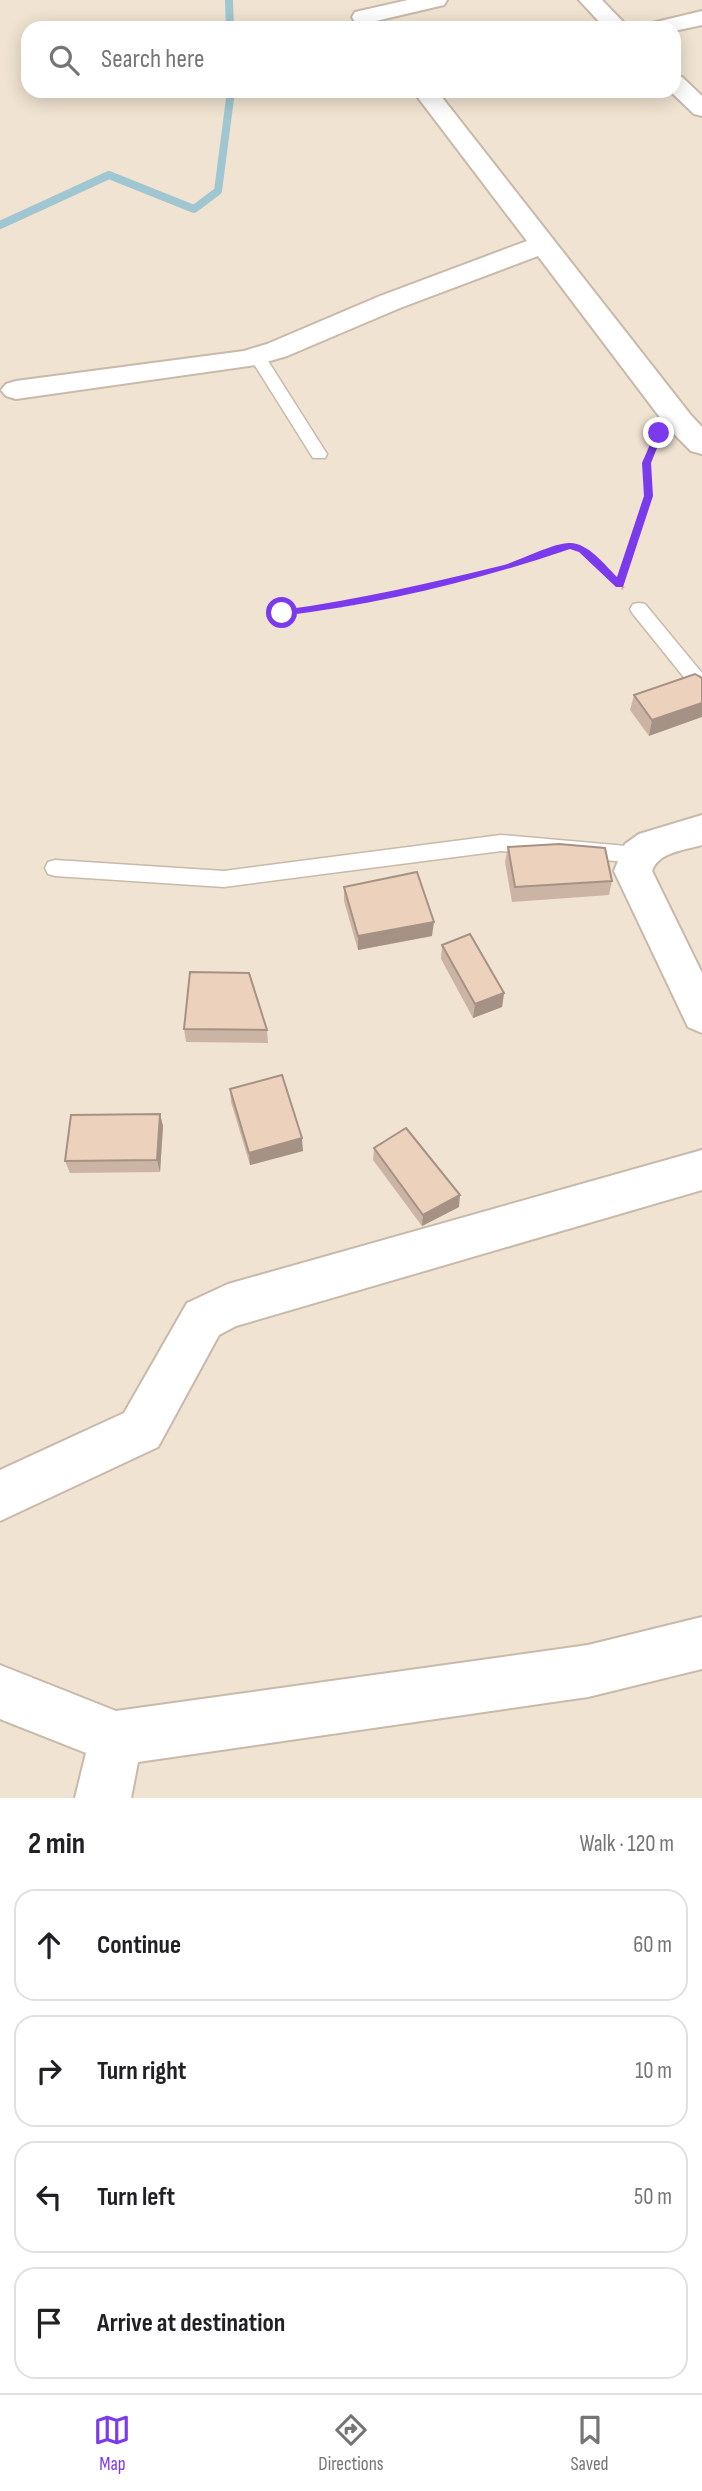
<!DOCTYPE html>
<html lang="en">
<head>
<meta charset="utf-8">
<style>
  body { margin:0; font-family:"Sofia Sans Condensed",sans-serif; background:#f6f6f6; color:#202124 }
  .stop { position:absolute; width:21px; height:21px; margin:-16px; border:5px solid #7c3aed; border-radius:50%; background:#fff }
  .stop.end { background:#7c3aed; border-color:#fff; box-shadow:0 2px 7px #0008 }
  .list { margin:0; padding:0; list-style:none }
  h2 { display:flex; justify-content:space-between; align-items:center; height:91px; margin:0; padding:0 28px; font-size:30px }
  h2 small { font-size:23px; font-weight:400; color:#757577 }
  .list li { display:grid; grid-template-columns:46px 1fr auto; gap:21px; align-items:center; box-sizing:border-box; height:112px; margin:0 14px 14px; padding:0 14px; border:2px solid #e0e0e0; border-radius:21px }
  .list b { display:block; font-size:26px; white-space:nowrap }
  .list em { font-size:23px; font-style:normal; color:#757577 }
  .icon { flex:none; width:38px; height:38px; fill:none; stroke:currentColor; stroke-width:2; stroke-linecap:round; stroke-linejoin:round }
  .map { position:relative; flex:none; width:702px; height:1798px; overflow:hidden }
  .search { position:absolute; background:#fff; box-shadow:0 4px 18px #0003; left:21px; right:21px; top:21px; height:77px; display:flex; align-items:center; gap:18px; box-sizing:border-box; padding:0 24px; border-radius:21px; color:#757577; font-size:26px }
  .sheet { height:595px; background:#fff }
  nav { display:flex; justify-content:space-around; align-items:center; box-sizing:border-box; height:98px; border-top:2px solid #e0e0e0; background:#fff; font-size:19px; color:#757577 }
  nav a { display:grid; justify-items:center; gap:4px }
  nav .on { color:#7c3aed }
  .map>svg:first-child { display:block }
  .residential { fill:#f0e3d1; fill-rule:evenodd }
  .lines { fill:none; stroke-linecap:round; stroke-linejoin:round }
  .stream { stroke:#a0c7d1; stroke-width:8 }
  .service-casing { stroke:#c8b9aa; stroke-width:3 }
  .minor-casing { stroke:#c8b9aa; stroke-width:4 }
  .path { stroke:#d0b5a0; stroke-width:3.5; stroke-dasharray:2 4.5; stroke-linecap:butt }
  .service { fill:#fff; fill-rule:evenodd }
  .minor { fill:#fff; fill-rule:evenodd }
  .wall { fill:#cbb4a3 }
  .shaded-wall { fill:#a59284 }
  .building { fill:#ecd1bd; stroke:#a59284; stroke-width:2 }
  .route { fill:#7c3aed }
</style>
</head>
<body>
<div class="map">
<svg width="702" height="1798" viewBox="0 0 702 1798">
  <rect width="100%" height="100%" fill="#f9f1e2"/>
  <!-- residential -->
  <path class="residential" d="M0,0H702V1798H0ZM28,28H674V91H28Z"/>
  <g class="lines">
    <!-- stream -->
    <path class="stream" d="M229,0L230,28
      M0,225L109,175L194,209L218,191L231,91"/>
    <!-- service casing -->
    <g class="service-casing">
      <path id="service" d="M257,351L263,353L327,454L325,458H313L249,356Z
        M639,603L645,604L702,673V693L695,691L633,614L630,609L633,604Z
        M501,835L638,847L645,849L648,855L645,861L638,863L501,851L224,887L55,876L48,874L45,868L48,862L55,860L224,871Z"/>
    </g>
    <!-- minor casing -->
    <g class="minor-casing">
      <path id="minor" d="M408,0H447L444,5L363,24L355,22L352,17L355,12Z
        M579,0H602L629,28H605Z
        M702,11V25L674,31V28H649L652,23Z
        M674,75L682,77L702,96V116L694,114L670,91H674Z
        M413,91H437L690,414L702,427V454L691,451L668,428L538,256L400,308L287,356L256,365L16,399L6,396L1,390L6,384L16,381L244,351L267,344L380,296L527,241Z
        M702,815V845C685,850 658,852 652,871L702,973V1033L688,1027L614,871L625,844L639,834Z
        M702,1150V1190L236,1326L219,1335L158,1447L0,1521V1470L124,1413L187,1303L228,1284Z
        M702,1617V1669L588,1697L138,1762L131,1798H75L86,1753L0,1719V1665L116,1711L588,1645Z"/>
    </g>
    <!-- path -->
    <path class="path" d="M620,585L648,496L647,463L656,441
      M282,613L353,604L510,566L570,546L583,550L624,589"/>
    <!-- service -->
    <use href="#service" class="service"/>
    <!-- minor -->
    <use href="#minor" class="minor"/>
  </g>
  <!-- wall -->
  <path class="wall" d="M702,678L649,736L630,710L634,695Z
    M508,847L612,881L609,895L512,902L505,862Z
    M344,887L432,936L358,950L344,901Z
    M442,945L504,993L502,1007L473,1018L441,959Z
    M184,1029L267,1030L268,1043L186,1042Z
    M230,1089L303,1151L250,1165L231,1102Z
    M160,1114L163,1126L160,1172L70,1173L65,1161Z
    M374,1148L459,1207L422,1226L373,1160Z"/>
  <!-- shaded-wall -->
  <path class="shaded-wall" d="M702,703V717L649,736L652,720Z
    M434,922L432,936L358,950V936Z
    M504,993L502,1007L473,1018L475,1004Z
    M160,1114L163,1126L160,1172L157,1160Z
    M302,1138L303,1151L250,1165L249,1153Z
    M460,1195L459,1207L422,1226L423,1215Z"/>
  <!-- building -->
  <path class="building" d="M695,674L702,678V703L652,720L634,695Z
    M559,844L605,848L612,881L515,887L508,847Z
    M417,872L434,922L358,936L344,887Z
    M470,934L504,993L475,1004L442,945Z
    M190,972L249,973L267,1030L184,1029Z
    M282,1075L302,1138L249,1153L230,1089Z
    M160,1114L157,1160L65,1161L71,1115Z
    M406,1128L460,1195L423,1215L374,1148Z"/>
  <!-- route -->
  <path class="route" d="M659,430L663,433L651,463L653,496L623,587H616L579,552L570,549C476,581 380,604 282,616L277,613L282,610C358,600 430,583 504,565C520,560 556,542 570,543C588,543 605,565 617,577L644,496L642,463L655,433Z"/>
</svg>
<div class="stop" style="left:282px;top:613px"></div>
<div class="stop end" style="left:659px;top:433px"></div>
<div class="search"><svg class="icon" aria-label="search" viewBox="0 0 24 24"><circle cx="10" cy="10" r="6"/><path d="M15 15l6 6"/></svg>Search here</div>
</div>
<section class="sheet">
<h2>2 min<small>Walk · 120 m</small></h2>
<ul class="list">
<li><svg class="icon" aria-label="ahead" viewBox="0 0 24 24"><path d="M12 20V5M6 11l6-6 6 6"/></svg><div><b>Continue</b></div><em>60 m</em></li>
<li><svg class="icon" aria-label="right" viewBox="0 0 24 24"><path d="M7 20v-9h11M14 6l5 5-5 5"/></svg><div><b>Turn right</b></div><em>10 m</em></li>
<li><svg class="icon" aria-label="left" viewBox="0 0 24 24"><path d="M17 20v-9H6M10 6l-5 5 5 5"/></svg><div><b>Turn left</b></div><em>50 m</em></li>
<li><svg class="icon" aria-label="arrive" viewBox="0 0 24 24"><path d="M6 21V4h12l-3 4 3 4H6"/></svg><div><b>Arrive at destination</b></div></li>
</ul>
</section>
<nav>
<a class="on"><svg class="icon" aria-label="map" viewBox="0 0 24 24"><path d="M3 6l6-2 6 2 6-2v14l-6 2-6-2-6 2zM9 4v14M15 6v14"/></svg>Map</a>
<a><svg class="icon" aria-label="directions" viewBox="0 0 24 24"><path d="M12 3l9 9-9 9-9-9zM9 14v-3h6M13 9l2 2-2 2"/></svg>Directions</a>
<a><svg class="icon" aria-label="saved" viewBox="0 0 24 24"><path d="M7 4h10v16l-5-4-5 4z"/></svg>Saved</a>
</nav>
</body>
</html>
